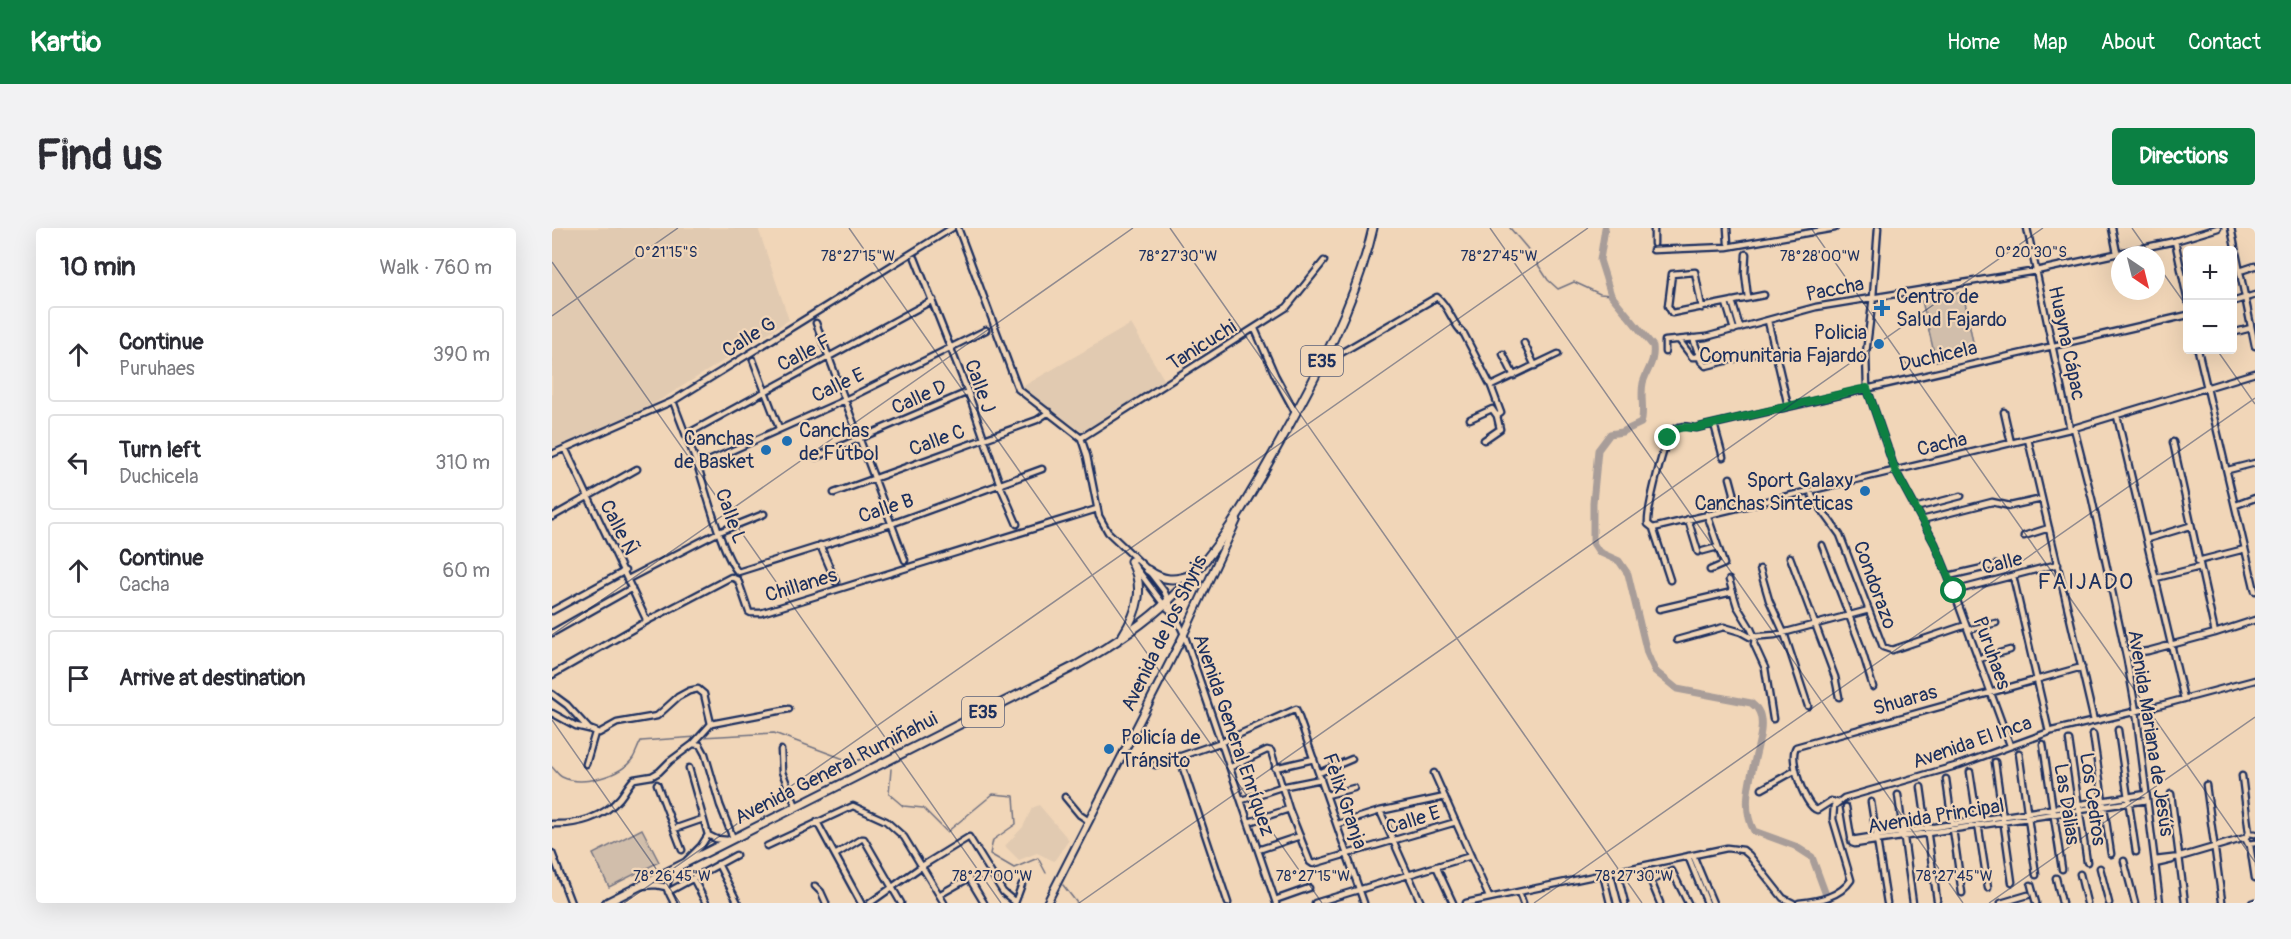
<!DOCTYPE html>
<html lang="en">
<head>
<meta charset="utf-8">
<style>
  body { margin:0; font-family:Pangolin,sans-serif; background:#f2f2f3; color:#2b2b33 }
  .controls { position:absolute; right:18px; top:18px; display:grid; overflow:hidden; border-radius:6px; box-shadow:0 6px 24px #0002 }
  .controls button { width:54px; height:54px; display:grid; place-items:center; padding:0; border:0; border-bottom:2px solid #e1e1e2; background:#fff; color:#2b2b33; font:30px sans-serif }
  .compass { position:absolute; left:1559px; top:18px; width:54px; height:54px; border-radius:50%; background:#fff; box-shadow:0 6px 24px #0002; rotate:145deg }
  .stop { position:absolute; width:18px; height:18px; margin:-14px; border:4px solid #0b8043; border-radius:50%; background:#fff }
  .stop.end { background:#0b8043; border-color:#fff; box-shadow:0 2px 6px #0008 }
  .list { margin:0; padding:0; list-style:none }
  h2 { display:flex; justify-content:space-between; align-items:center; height:78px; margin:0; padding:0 24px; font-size:26px }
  h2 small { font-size:20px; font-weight:400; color:#7c7c81 }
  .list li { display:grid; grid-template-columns:39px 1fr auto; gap:18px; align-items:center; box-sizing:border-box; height:96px; margin:0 12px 12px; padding:0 12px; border:2px solid #e1e1e2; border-radius:6px }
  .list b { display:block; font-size:22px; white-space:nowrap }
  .list p { margin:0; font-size:20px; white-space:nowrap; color:#7c7c81 }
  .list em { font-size:20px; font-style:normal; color:#7c7c81 }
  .icon { flex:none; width:33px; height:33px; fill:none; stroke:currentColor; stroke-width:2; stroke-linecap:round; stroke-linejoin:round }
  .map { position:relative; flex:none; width:1703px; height:675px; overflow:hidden; border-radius:6px }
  header { display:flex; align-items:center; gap:36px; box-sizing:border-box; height:84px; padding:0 30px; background:#0b8043; color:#fff }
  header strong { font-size:28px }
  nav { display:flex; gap:33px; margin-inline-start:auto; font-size:21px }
  .intro { display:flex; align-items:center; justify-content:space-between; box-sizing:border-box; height:144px; padding:0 36px }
  h1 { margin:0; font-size:42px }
  .button { padding:15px 27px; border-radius:6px; background:#0b8043; color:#fff; font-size:21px; font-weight:700 }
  main { display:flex; gap:36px; padding:0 36px }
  aside { flex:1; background:#fff; border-radius:6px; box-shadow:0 6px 24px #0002 }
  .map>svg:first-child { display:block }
  .built { fill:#e1cab1 }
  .green { fill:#d1beab; stroke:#767684; stroke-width:1.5 }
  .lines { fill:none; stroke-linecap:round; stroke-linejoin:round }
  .stream { stroke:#707181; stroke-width:1.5 }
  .river { stroke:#a89d99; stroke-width:7 }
  .minor-casing { stroke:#1b2f5e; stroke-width:9 }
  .major-casing { stroke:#1b2f5e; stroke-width:10 }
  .highway-casing { stroke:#1b2f5e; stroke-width:11 }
  .minor { stroke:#f1d6b8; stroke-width:4.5 }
  .major { stroke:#f1d6b8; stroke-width:6 }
  .highway { stroke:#f1d6b8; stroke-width:7 }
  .route { stroke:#0b8043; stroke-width:8 }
  .ticks { fill:none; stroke:#1b2f5e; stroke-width:1.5; stroke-opacity:0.45 }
  .poi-dot { fill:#1f6fb2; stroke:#f1d6b8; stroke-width:2 }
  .labels { text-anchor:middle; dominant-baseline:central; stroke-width:4.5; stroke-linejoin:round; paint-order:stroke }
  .shield { fill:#f1d6b8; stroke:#5b6179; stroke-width:1.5 }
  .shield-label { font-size:18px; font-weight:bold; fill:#1b2f5e }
  .street-label { font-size:20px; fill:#1b2f5e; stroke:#f1d6b8 }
  .poi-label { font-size:20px; fill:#1b2f5e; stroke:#f1d6b8; text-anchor:start }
  .quarter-label { font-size:22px; letter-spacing:1.5px; fill:#1b2f5e; stroke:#f1d6b8 }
  .ticks-label { font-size:15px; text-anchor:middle; fill:#1b2f5e; stroke:#f1d6b8; stroke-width:4.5; stroke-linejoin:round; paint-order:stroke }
</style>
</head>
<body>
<header>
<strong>Kartio</strong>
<nav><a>Home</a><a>Map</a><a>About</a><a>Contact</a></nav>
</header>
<div class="intro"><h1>Find us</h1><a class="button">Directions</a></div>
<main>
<aside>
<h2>10 min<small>Walk · 760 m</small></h2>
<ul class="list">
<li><svg class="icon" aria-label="ahead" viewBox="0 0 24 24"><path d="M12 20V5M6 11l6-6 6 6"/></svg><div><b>Continue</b><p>Puruhaes</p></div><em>390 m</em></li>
<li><svg class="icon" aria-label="left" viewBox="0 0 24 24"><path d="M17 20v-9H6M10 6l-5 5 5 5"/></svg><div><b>Turn left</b><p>Duchicela</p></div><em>310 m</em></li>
<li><svg class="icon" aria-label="ahead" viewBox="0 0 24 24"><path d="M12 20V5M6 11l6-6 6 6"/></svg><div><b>Continue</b><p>Cacha</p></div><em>60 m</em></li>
<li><svg class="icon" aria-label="arrive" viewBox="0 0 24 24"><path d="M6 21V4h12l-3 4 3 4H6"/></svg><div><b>Arrive at destination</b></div></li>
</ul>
</aside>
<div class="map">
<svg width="1703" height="675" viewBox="0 0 1703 675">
  <rect width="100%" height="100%" fill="#f1d6b8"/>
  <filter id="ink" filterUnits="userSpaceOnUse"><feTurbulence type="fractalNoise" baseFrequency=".0167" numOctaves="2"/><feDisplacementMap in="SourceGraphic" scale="12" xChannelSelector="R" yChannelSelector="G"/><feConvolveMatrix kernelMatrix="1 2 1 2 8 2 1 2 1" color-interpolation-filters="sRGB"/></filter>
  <g filter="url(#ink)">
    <!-- built -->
    <path class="built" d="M0,0H206L237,92L100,177L0,221Z
      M579,96L613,153L530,204L470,159Z
      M487,577L517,612L502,633L485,625L467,632L453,618L471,599L480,580Z"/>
    <!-- green -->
    <path class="green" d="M1411,64L1423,124L1384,133L1370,73Z
      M90,601L107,634L57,659L41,626Z"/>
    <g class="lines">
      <!-- stream -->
      <path class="stream" d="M958,0L975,20L996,52L1006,61L1022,54L1048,66L1059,67
        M150,509L222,505L300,534L329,525
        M0,539C3,542 7,548 10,549C30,559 69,548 81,530C84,525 86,518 89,513L145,509
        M339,541L337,566L351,578L371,580L395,604L441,566L462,568L464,596L441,612L438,626L462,640L486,630L494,645
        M511,657L525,675"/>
      <!-- river -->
      <path class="river" d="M1053,0L1048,32L1059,67L1101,118C1103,135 1095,141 1091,155C1088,169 1093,182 1089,195L1070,204L1058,206L1046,222L1041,275V315L1047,324L1067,333L1076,346L1095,425L1103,443L1125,461L1199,475C1202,478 1205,479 1206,482C1221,506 1180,564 1202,603L1243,618L1260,629L1277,675"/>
      <!-- minor casing -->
      <g class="minor-casing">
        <path id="minor" d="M406,0L466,161L529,210L535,228L547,288L556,304L596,342L612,363L632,406L724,675
          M1102,0V16
          M1175,0L1176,15
          M1326,0L1321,69L1314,125L1315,160L1343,242L1383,316L1396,348L1458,517
          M1475,0L1518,201
          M1560,0L1565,25
          M1679,0L1703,118
          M1623,13L1636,74
          M1101,22L1175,19L1283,0
          M1194,26L1193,45L1196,70
          M363,30L416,164L448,257L465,296
          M1691,42L1703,38
          M1180,73L1188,100
          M1680,74L1703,67
          M1174,75L1182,102
          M1150,80L1143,44L1120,46L1116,78L1120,85L1212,67
          M1636,87L1144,200C1136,199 1128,196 1121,202C1112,210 1095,283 1096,296L1101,300L1522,200L1703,145
          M1216,93L1236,178
          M264,95L353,332
          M703,101L723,147L744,186
          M1680,105L1699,100
          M1141,110L1149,133L1154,138L1222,121
          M1127,112L1140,129H1148
          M972,115L983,138
          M1646,122L1703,363
          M1113,124V113L1154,109L1264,79L1484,43L1623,13L1666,0
          M951,126L962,148
          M201,132L227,200
          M770,136L885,69C897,78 900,96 912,106L939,158L1006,126
          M121,173C129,195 138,217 146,239C154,263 171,329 186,344L339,296L490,241
          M1452,184L1459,215
          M1565,188L1632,471
          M918,191L940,181L945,188
          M1162,196L1171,229
          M1522,200L1540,271L1575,432L1584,483L1608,675
          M137,205L381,72
          M529,210L735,79L772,33
          M1476,211L1542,493
          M932,212L948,201L945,188L949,185L939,158
          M13,220L95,393
          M0,226L121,173L400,0
          M264,229L416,164
          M150,236L293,172L434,102
          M1676,242L1703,235
          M1178,250L1182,265L1181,274
          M1259,263L1260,268L1288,307L1331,419L1340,422L1414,397
          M282,265L485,192L497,184
          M1684,277L1703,270
          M1363,280L1409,268
          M1155,286L1172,336L1158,342
          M0,289L85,241
          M1136,291L1146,324
          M1370,292L1440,274L1458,278L1490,271
          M1101,300L1118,352
          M1472,308L1497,300
          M1595,311L1638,298
          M268,317L284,354
          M1270,317L1308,416L1321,459
          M1151,323L1166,319
          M1238,329L1283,449L1287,469
          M1646,333L1693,321
          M585,341L612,377L621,385
          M1208,341L1217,372L1232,405L1256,478
          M1396,348L1444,337
          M1461,348L1497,504
          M1604,350L1648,339
          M76,351L167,304L212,286
          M1177,352L1185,378L1199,401L1203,410L1202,416L1213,440L1221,491
          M1402,363L1506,336
          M1107,381L1180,364
          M0,383L73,343
          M1416,402L1444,395
          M0,405L80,360
          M1663,405L1703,392
          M1125,412L1172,399L1189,404L1198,409L1223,407L1317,382
          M1574,426L1596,423L1663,405L1621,214
          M1426,431L1458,422
          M0,447L95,393L179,349L186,352L197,384L199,385H209L545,281
          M0,466L15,477L37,501L47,505L65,495L105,488L126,469L137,463L146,461L152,466L159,496L141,516L118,533L107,544L100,548L82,551C76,557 73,564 68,570C51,590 25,597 0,596
          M0,485L24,498L37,501
          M159,496L237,481
          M1566,502L1584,624
          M1541,506L1559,626
          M1517,512L1535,634
          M141,516L148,517L153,526L168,577L181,610
          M1491,516L1510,641
          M229,522L230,544L244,578
          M1467,525L1484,647
          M627,528L676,675
          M1443,534L1460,654
          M34,536L43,505
          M603,537L670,514L744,481L812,675
          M679,539L715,522L719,523L737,581L758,634L761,636L904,594
          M723,540L762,531
          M1418,544L1436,660
          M767,545L800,531
          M882,545L937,669
          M1690,548L1697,605
          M1394,551L1410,665
          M105,556L122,601L151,591
          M1654,557L1670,673
          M1369,559L1385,672
          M1210,561L1244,542
          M1619,566L1633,675
          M775,567L802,560
          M1346,567L1361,675
          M513,569L528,587L537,593
          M690,572L729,559L769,551
          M1319,574L1335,675
          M1286,575L1279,573L1265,582C1253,579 1236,530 1244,519L1530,439
          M1294,579L1300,615L1303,616L1595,572
          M828,583L869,675
          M265,594L309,675
          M697,594L737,581
          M786,596L828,583L893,569
          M122,601L130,622
          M1703,606L1697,605L1693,610L1696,616L1703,615
          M156,607L164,611L176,612
          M1299,612L1594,566
          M1698,617L1703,650
          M215,618L301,578L334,593L352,609L392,675
          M706,622L748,608
          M0,625L19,675
          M283,627L309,611H312L349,675
          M1141,627L1161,675
          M1136,628L1155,675
          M135,632L149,618L156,607L137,540
          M1603,632L1628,629L1693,610
          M1572,633L1583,675
          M166,636L186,675
          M1603,636L1620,632
          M884,638L901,675
          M1548,640L1557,675
          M1065,644L1073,675
          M1051,646L1058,675
          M1528,646L1535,675
          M141,650L154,675
          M1504,650L1510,675
          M1479,657L1484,675
          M90,658L104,657L114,659L122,675
          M263,658L269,664L274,675
          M114,659L118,649L124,642
          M116,664L184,627
          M967,664L971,675
          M387,667L417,650L432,675
          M723,672L757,660
          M318,675L370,638L417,609L451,664L463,674
          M463,675L470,656
          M763,675L919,628
          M914,675L1175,620L1191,622L1197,627L1231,670L1241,675
          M1108,675L1099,653L1120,643L1136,675
          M1247,675C1266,673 1288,669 1299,652L1281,591L1282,578L1292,570L1407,537L1500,503L1598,480L1703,452
          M1449,675L1476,667
          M1700,675L1703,674"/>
      </g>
      <!-- major casing -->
      <g class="major-casing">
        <path id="major" d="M495,675L632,406L685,292"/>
      </g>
      <!-- highway casing -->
      <g class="highway-casing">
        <path id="highway" d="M596,342C611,353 623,353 639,347
          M571,407C586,383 593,359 579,333
          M54,675L525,437C557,419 590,398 617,372C666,326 697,270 729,212C766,145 804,75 821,0"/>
      </g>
      <!-- minor -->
      <use href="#minor" class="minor"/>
      <!-- major -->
      <use href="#major" class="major"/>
      <!-- highway -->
      <use href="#highway" class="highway"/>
    </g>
  </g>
  <g class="lines" filter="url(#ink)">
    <!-- route -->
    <path class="route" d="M1116,210C1123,197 1131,199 1144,200L1315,160L1343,242L1383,316L1402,363"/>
  </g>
  <!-- ticks -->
  <path class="ticks" d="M297,0L770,675M618,0L1090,675M938,0L1411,675M1259,0L1703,634M1580,0L1599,27M0,34L449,675M1604,35L1636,80M0,88L126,0M1665,122L1703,176M0,407L581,0M0,492L128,675M72,675L1036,0M527,675L1491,0M982,675L1703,170M1437,675L1703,489"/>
  <!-- markers -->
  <g class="poi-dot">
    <path d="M1327 71h6v6h6v6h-6v6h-6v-6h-6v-6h6z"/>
    <circle cx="1327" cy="116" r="6"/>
    <circle cx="235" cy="213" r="6"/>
    <circle cx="214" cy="222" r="6"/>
    <circle cx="1313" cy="263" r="6"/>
    <circle cx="557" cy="521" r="6"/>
  </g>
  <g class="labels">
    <!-- shield labels -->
    <g class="shield">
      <rect x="749" y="118" width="42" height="30" rx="4.5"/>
      <rect x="410" y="469" width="42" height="30" rx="4.5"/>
    </g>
    <g class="shield-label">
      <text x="770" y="133">E35</text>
      <text x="431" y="484">E35</text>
    </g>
    <!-- street labels -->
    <g class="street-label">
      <text transform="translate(1283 61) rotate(-11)">Paccha</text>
      <text transform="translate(197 109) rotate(-32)">Calle G</text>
      <text transform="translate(1515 115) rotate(78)">Huayna Cápac</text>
      <text transform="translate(650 117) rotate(-32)">Tanicuchi</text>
      <text transform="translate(252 125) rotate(-27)">Calle F</text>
      <text transform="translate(1386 128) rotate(-13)">Duchicela</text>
      <text transform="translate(286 157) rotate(-25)">Calle E</text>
      <text transform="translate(428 158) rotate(70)">Calle J</text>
      <text transform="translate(367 169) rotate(-24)">Calle D</text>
      <text transform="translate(385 212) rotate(-20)">Calle C</text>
      <text transform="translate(1390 216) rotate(-13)">Cacha</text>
      <text transform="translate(334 280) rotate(-18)">Calle B</text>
      <text transform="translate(179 288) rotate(70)">Calle L</text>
      <text transform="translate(67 300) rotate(63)">Calle Ñ</text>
      <text transform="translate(1450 335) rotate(-14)">Calle</text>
      <text transform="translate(249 357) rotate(-17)">Chillanes</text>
      <text transform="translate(1323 357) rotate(70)">Condorazo</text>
      <text transform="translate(612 405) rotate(-64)">Avenida de los Shyris</text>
      <text transform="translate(1440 425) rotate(70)">Puruhaes</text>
      <text transform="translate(1353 472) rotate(-16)">Shuaras</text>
      <text transform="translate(1599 505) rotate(81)">Avenida Mariana de Jesús</text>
      <text transform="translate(682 507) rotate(71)">Avenida General Enríquez</text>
      <text transform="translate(1420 514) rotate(-19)">Avenida El Inca</text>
      <text transform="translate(284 540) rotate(-27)">Avenida General Rumiñahui</text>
      <text transform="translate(1541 571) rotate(82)">Los Cedros</text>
      <text transform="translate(793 573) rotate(71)">Fèlix Granja</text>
      <text transform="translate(1515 576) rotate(81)">Las Dalias</text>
      <text transform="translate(1384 588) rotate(-9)">Avenida Principal</text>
      <text transform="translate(861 592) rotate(-17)">Calle E</text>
    </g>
    <!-- poi labels -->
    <g class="poi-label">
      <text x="1344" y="68">Centro de<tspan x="1344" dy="23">Salud Fajardo</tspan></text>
      <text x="1315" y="104" text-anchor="end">Policia<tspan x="1315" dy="23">Comunitaria Fajardo</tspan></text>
      <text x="247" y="202">Canchas<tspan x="247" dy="23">de Fútbol</tspan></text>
      <text x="202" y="210" text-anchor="end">Canchas<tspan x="202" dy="23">de Basket</tspan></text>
      <text x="1301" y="252" text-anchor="end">Sport Galaxy<tspan x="1301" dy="23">Canchas Sinteticas</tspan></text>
      <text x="569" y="509">Policía de<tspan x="569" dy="23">Tránsito</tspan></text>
    </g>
    <!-- quarter labels -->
    <g class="quarter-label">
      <text x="1534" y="354">FAIJADO</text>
    </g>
  </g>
  <g class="ticks-label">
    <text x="114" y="29">0°21'15"S</text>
    <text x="1479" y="29">0°20'30"S</text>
    <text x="306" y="33">78°27'15"W</text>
    <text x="626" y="33">78°27'30"W</text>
    <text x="947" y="33">78°27'45"W</text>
    <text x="1268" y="33">78°28'00"W</text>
    <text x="120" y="653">78°26'45"W</text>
    <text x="440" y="653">78°27'00"W</text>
    <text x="761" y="653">78°27'15"W</text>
    <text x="1082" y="653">78°27'30"W</text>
    <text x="1402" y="653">78°27'45"W</text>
  </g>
</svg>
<div class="controls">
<button>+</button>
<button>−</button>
</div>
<svg class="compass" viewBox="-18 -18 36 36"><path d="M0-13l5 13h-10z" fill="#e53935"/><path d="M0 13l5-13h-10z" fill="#7c7c81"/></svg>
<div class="stop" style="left:1402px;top:363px"></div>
<div class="stop end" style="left:1116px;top:210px"></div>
</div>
</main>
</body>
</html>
